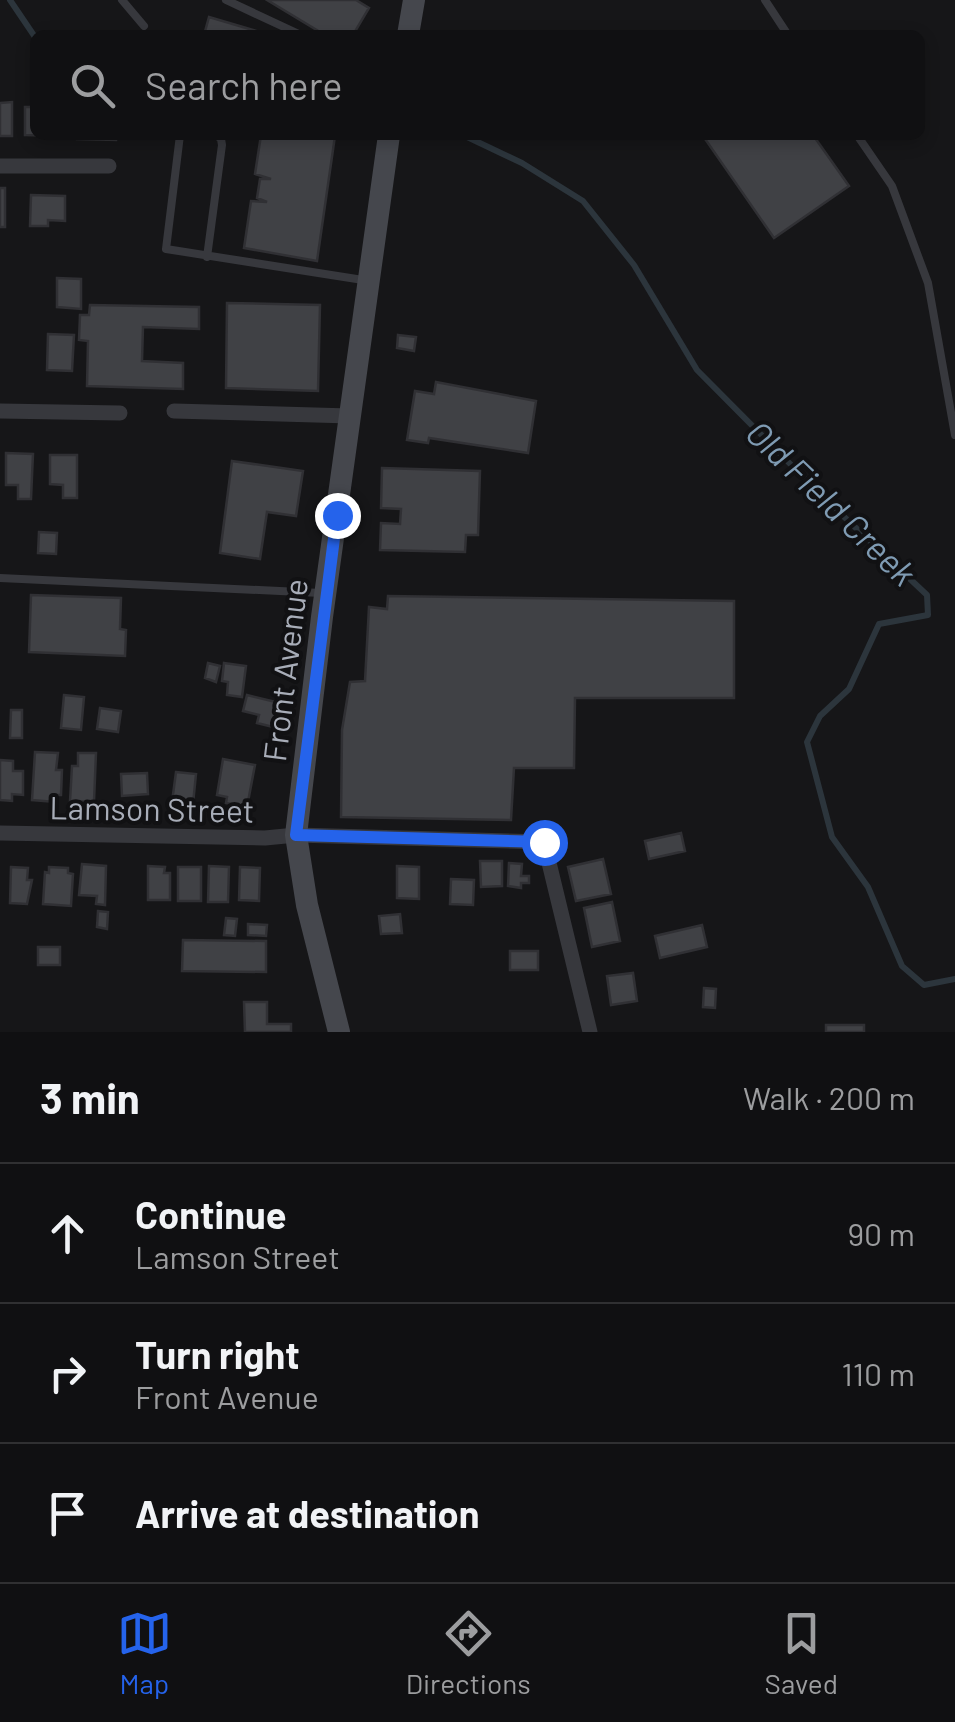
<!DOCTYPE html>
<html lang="en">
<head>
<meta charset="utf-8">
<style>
  body { margin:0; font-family:Barlow,sans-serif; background:#1e1e20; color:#f1f3f6 }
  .stop { position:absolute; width:30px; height:30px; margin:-22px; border:8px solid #2563eb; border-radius:50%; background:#fff }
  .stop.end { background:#2563eb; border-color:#fff; box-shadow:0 2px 10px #0008 }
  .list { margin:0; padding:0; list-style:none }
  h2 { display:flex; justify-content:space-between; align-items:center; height:130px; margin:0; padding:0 40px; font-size:42px }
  h2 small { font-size:32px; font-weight:400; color:#9c9d9f }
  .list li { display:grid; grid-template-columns:65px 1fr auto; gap:30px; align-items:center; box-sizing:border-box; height:140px; padding:0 40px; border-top:2px solid #303032 }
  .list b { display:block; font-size:38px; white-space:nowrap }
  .list p { margin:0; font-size:32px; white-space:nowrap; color:#9c9d9f }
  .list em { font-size:32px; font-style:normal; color:#9c9d9f }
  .icon { flex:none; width:55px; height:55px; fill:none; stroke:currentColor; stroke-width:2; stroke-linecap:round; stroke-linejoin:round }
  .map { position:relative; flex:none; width:955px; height:1032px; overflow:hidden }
  .search { position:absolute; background:#101012; box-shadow:0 5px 15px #0003; left:30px; right:30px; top:30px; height:110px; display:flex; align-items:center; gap:25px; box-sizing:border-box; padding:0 35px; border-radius:15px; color:#9c9d9f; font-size:38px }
  .sheet { height:550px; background:#101012 }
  nav { display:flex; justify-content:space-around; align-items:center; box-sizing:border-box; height:140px; border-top:2px solid #303032; background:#101012; font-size:28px; color:#9c9d9f }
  nav a { display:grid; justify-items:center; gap:5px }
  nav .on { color:#2563eb }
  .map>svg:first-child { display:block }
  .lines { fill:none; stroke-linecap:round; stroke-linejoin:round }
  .stream { stroke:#2c353c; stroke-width:6 }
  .building { fill:#404145; stroke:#303034; stroke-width:2.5 }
  .lane { stroke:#37383d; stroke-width:8 }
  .street { stroke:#37383d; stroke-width:15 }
  .secondary { stroke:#45474d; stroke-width:22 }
  .route { stroke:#2563eb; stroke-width:12 }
  .labels { text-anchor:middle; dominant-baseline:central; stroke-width:8; stroke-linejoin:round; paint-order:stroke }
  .street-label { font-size:32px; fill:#a8adb8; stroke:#111113 }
  .water-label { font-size:35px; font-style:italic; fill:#7f9bb3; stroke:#111113 }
</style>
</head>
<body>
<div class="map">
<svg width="955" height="1032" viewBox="0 0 955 1032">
  <rect width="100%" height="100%" fill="#161618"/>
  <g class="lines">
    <!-- stream -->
    <path class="stream" d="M10,0L35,37
      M463,135L522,163L583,201L634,265L697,370L822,496L927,595L928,615L879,624L849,689L820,716L807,742L832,837L868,887L902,966L924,985L955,979"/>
  </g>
  <!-- building -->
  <path class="building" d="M267,0H356L369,8L353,35H325Z
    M209,17L270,35H204Z
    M12,102V136H0V103Z
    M25,107H35V135L63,136L25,135Z
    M77,135H116V140L77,139Z
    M261,135L335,136L317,261L244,248L251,201L267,202L257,198L260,179H271L255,174Z
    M813,135L849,186L774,238L703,136Z
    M0,188H5V227H0Z
    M31,195L65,196V221L48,220V226H30Z
    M57,278L81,279V309L57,307Z
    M227,303L320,305L318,391L226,388Z
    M90,305L199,307V329L143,327L142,361L183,363V389L87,386L88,341L79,340L80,315H89Z
    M48,334L74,335L72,371L47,370Z
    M398,335L416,337L414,351L397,348Z
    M436,382L536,401L528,453L429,438L428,443L407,440L415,391L434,394Z
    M6,453L33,454L31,499H18V485H6Z
    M50,455H77V498H63V485L50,484Z
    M232,461L303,471L296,516L267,512L260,559L220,553Z
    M382,468L480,471L478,535H466L465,552L380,550L381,523L400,524L401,509L381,508Z
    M39,532L57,533L56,554L38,553Z
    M31,595L121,598L120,629L126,630L125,656L29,652Z
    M388,596L734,601V698H575L574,768H514L511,820L341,817L342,730L350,682L365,681L369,607L387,609Z
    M208,663L220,666L216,682L205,678Z
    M224,663L246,666L242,697L227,695L228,682L222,681Z
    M64,695L84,697L81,730L61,728Z
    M247,695L288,705L284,721L279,720L277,728L257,723L259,715L243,711Z
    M100,708L121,711L118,732L97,729Z
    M11,710H22V738H10Z
    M35,752L58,753L56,770H62L61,795H55V802L32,800Z
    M78,753H96L94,802L70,801L72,766H78Z
    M223,759L255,765L247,807L226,803L227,797L217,795Z
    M0,760L13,761V771H23V795L12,794V801L0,800Z
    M176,772L196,774L193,804L172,802Z
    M147,773L148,794L122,796L121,774Z
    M681,833L685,851L649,859L645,841Z
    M603,859L611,894L576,901L568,867Z
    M480,861H502V886L481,887Z
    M509,863L522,864L521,876H529V883H521V888L508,886Z
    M82,864L106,866L105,905L96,904L97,896L79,895Z
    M148,866L165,867L164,873H170V900H148Z
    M209,866L229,867L228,902H208Z
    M397,866L419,867V899L397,898Z
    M11,867L28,868L27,880H32L27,904L10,903Z
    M49,867L68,868V873L73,874L71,906L43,904L45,872L49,873Z
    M178,867H201V901H178Z
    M240,867L260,868L259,901L239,900Z
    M451,879L474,880L473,905L450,904Z
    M612,902L620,941L592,947L584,908Z
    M98,911L108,912L107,929L97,927Z
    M400,914L402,933L381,934L379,916Z
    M226,918L237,919L235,936L224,935Z
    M248,924L267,925L266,936L248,935Z
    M702,925L707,947L660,958L655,936Z
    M183,940L266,941V972L182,971Z
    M38,947H60V965H38Z
    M510,951H538V970H510Z
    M633,973L637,1001L611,1005L607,976Z
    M704,988L716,989L715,1008L703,1007Z
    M244,1002H267V1024H291V1032H245Z
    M826,1025H864V1032H826Z"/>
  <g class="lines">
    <!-- lane -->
    <path class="lane" d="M122,0L144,26
      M226,0L301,35
      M765,0L788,35
      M180,135L166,249L363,280
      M857,135L892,186L928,283L955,435
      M207,257L222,145L221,139L216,135
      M0,578L321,593"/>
    <!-- street -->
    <path class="street" d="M0,166H109
      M0,411L120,413
      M174,411L350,416
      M0,833L265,838L296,835L544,842L590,1032"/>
    <!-- secondary -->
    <path class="secondary" d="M408,35L414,0
      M339,1032L307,905L296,835L322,617L389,135"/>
  </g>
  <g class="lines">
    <!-- route -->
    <path class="route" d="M337,515L296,835L544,842"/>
  </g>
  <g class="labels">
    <!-- street labels -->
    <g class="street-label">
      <text transform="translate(284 670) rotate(-83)">Front Avenue</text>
      <text transform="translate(152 808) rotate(1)">Lamson Street</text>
    </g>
    <!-- water labels -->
    <g class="water-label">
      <text transform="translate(832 502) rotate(44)">Old Field Creek</text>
    </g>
  </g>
</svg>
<div class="stop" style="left:544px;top:842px"></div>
<div class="stop end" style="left:337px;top:515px"></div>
<div class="search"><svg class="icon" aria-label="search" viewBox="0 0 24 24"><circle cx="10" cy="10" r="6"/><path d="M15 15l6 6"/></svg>Search here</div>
</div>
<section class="sheet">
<h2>3 min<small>Walk · 200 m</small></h2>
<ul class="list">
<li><svg class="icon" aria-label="ahead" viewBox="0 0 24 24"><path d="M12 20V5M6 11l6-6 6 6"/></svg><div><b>Continue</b><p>Lamson Street</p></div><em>90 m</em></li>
<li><svg class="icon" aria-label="right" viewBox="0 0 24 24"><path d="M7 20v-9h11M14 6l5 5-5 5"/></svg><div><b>Turn right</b><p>Front Avenue</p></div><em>110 m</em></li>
<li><svg class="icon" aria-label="arrive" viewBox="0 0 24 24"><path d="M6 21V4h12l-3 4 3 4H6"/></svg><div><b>Arrive at destination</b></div></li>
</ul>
</section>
<nav>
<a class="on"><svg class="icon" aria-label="map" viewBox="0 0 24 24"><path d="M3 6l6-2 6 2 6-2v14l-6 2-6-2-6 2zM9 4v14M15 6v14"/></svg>Map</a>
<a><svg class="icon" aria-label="directions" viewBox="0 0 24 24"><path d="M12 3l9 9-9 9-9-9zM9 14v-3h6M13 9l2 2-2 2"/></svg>Directions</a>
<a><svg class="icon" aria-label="saved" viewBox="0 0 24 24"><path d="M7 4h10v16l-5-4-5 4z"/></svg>Saved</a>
</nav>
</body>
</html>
